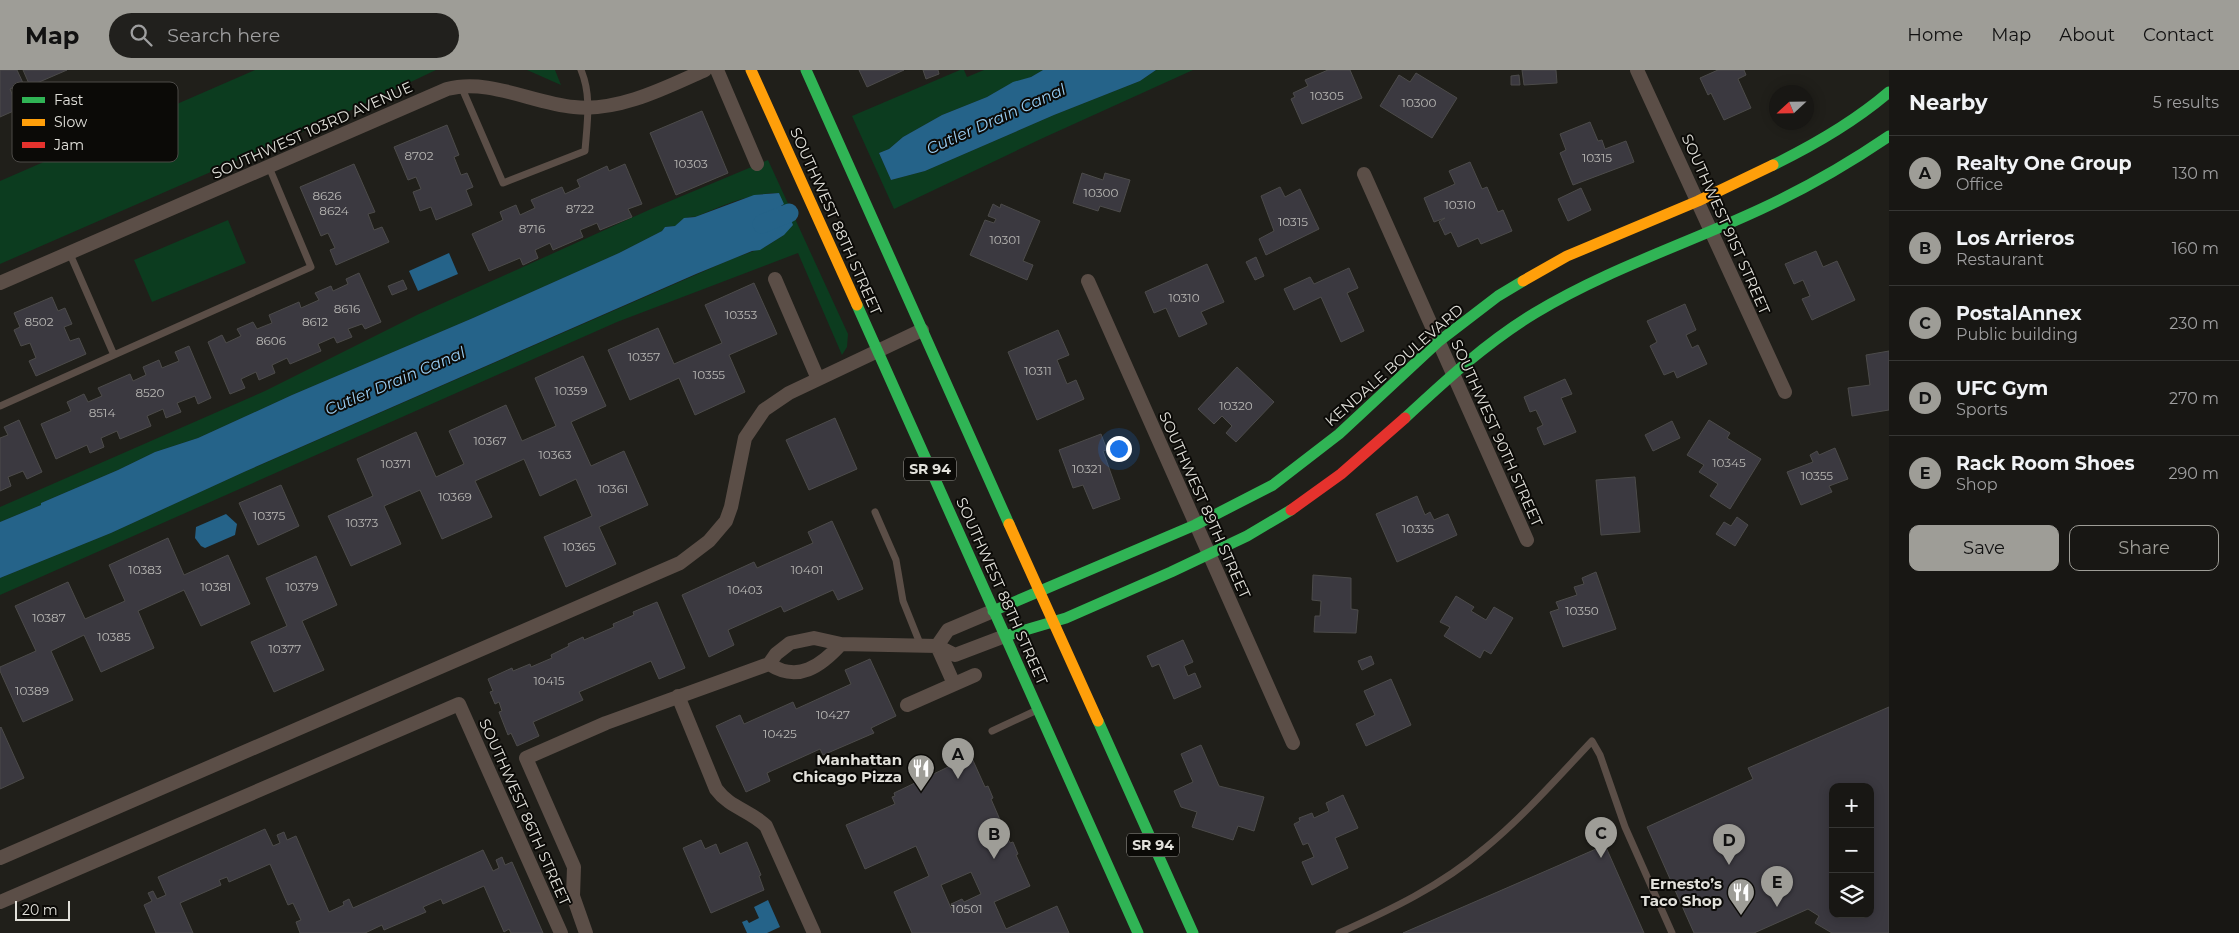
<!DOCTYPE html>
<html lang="en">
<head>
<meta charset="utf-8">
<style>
  body { margin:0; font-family:Montserrat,sans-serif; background:#21201d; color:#f1f3f6 }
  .controls { position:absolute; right:15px; bottom:15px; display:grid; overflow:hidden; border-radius:10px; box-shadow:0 2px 12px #0003 }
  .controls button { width:45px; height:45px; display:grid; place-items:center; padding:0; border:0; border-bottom:1px solid #363634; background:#181714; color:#f1f3f6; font:25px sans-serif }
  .compass { position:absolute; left:1769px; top:15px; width:45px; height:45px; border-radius:50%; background:#181714; box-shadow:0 2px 12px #0003; rotate:248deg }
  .scale { position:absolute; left:15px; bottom:12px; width:55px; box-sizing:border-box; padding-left:5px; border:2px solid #e2e1db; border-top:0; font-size:14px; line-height:18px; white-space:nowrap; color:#e2e1db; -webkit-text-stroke:4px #0b0a07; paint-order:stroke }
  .you { position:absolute; left:1118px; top:378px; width:18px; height:18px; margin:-12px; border:4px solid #fff; border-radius:50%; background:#1a73e8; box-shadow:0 0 0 8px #1a73e833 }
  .badge { display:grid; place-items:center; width:32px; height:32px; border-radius:50%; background:#9e9d97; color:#111; font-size:16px; font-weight:700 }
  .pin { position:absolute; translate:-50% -41px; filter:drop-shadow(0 1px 2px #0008) }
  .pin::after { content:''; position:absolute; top:26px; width:18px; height:15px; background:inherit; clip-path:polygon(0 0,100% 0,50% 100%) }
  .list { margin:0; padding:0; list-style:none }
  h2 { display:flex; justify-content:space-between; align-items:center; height:65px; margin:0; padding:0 20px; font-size:21px }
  h2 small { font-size:16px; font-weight:400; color:#9f9fa0 }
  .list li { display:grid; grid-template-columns:32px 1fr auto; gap:15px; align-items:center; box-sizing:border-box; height:75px; padding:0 20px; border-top:1px solid #363634 }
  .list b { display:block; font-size:19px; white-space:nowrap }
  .list p { margin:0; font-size:16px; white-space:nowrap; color:#9f9fa0 }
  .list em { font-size:16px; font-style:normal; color:#9f9fa0 }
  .actions { display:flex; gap:10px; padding:15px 20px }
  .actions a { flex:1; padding:11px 0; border:1px solid #9e9d97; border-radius:10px; text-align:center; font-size:18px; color:#9e9d97 }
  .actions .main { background:#9e9d97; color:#111 }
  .icon { flex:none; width:28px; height:28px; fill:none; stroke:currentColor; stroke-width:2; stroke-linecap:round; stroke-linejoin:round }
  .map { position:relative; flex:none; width:1889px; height:863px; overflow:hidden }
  header { display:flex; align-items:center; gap:30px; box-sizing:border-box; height:70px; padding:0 25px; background:#9e9d97; color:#111 }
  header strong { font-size:24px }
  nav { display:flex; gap:28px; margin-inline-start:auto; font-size:18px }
  .search { width:350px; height:45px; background:#21201d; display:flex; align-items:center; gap:12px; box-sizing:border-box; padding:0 18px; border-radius:28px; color:#9f9fa0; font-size:19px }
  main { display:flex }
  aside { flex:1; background:#181714 }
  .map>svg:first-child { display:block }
  .green { fill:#0c3c1f }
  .water { fill:#256389 }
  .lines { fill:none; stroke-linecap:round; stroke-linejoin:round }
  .canal { stroke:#256389; stroke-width:19 }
  .building { fill:#3b3940; stroke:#4c4b4a; fill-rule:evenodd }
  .lane { stroke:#5b4e47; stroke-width:7 }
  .street { stroke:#5b4e47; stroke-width:14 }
  .fast { stroke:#30b455; stroke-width:11 }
  .slow { stroke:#ff9f0a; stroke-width:11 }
  .jam { stroke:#e5322d; stroke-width:11 }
  .labels { text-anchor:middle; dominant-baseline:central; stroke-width:4; stroke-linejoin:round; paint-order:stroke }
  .number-label { font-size:12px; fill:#b8b7b4 }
  .shield { fill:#0b0a07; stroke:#a2a09b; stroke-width:1 }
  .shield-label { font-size:14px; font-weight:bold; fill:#e2e1db }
  .street-label { font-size:15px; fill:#e2e1db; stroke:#0b0a07 }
  .poi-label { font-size:15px; font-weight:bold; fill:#e2e1db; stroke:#0b0a07; text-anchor:end }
  .water-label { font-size:16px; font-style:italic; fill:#9acdf2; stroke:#0b0a07 }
  .key { fill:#0b0a07; stroke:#4c4a47; stroke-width:1 }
  .key-label { font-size:14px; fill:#e2e1db }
</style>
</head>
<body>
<header>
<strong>Map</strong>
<div class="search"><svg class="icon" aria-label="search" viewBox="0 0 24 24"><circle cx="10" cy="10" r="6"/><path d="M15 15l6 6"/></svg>Search here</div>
<nav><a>Home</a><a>Map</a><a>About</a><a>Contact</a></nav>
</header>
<main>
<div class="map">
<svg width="1889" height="863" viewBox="0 0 1889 863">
  <rect width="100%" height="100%" fill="#201f1a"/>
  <!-- green -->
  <path class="green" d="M255,0H436L341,45L0,194V111Z
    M527,0H555L561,15Z
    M960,0H964L967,7L984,0H1043L1031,7L1008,15L987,27L942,45L903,67L889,79L879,83L891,110L925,101L1054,45L1140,11L1156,0H1193L1043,68L894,139L852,46Z
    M768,90L848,264L847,277L842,285L798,183L617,252L0,525V508L111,463L244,402L732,189L765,177L784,165L788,144L785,145L779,123C749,123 723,136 695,147C688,146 680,150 676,156L665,157L662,161L619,183L473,248L292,325L198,368L155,382L118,400L41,433V435L0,452V437L265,321L419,244L651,139Z
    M228,150L246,193L152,232L134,190Z"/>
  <!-- water -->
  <path class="water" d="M1043,0H1156L1140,11L1054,45L925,101L891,110L879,83L889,79L903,67L942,45L987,27L1013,12L1031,7Z
    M779,123L784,134L781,136L785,145L789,144L793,155L784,165L760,180L752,181L696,204L244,402L111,463L0,508V452L41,435V433L118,400L155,382L198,368L292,325L473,248L619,183L662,161L665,157L675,156L684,148L695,147L754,125Z
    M449,183L458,204L418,221L409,201Z
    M226,444L237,454L235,465L205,478L201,476L195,468L196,457Z
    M768,830L780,857L767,863H747L742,852L747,850L749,853L759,848L754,837Z"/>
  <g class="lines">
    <!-- canal -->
    <path class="canal" d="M762,154L789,143"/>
  </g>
  <!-- building -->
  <path class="building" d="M0,0H17L23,13L10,19L18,39L0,47Z
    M23,0H67L30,16Z
    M859,0H904L867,17Z
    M923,0H938L939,4L926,9Z
    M1328,0H1350L1362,28L1302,54L1291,29L1295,27L1293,23L1308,16L1305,10Z
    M1522,0H1556L1557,13L1524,15Z
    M1718,0H1744L1746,5L1738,9L1751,38L1724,50L1711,23L1708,25L1700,8Z
    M1416,3L1457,28L1432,68L1380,36L1399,5L1410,12Z
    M1519,5L1520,15H1511V6Z
    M702,41L728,103L676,125L650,63Z
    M1590,52L1598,71L1602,70L1605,79L1626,71L1634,92L1573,115L1560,83L1566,80L1560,64Z
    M447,55L459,85L454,87L461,105L467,103L473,117L466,120L472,135L436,150L431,137L420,141L413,122L421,119L416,107L408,110L394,77Z
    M1470,92L1482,119L1487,117L1498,142L1503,140L1512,161L1481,174L1478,168L1458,177L1451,162L1445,165L1439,152L1445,148L1434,152L1424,128L1455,114L1449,101Z
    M354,94L375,142L368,144L374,160L382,157L389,172L336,195L330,180L335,178L328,163L321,166L300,117Z
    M625,94L642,134L628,139L632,147L600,160L597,153L580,160L583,167L553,180L550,173L535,180L538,188L523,195L520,188L489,201L472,164L503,150L500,142L516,135L520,145L535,138L531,130L562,117L565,124L580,117L577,110L607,96L609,101Z
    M1082,103L1103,110L1105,103L1130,110L1120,142L1100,136L1098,141L1073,133Z
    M1280,117L1285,127L1300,119L1319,159L1266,185L1259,169L1274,161L1261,126Z
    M1581,118L1591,140L1568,151L1558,129Z
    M993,134L1000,138L1001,134L1040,151L1023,191L1033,195L1027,210L970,185L985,150L994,153L996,149L988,146Z
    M1816,181L1823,197L1837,191L1855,230L1812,250L1802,229L1810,226L1803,210L1794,214L1785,194Z
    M1256,187L1264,206L1255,210L1246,192Z
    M1207,194L1224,232L1201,242L1207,254L1179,267L1166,238L1154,243L1145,222Z
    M1349,198L1358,218L1347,223L1364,261L1341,272L1321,227L1294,240L1284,219L1310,207L1314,214Z
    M359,203L381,252L365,259L362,254L348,259L352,267L337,273L334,267L318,274L321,281L290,294L287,288L272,295L275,303L259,310L256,302L241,309L245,318L230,324L208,272L222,265L226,273L241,266L237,259L253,252L257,259L272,253L269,245L299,232L301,238L319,230L315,223L331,216L333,221L348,214L346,209Z
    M403,210L407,219L392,225L388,216Z
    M754,213L777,264L729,285L745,322L695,345L679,308L630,330L608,280L658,258L674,294L722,273L705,235Z
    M52,227L58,241L65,238L72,254L64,257L70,271L79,268L86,284L36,306L29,291L36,288L30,273L21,276L14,260L20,257L14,243Z
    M1685,234L1696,260L1686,265L1692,278L1698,275L1707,294L1677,308L1674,301L1664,305L1650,276L1657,272L1647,251Z
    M1058,260L1069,285L1057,290L1067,314L1076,310L1084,329L1037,350L1008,282Z
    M189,276L211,328L198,334L195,326L177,333L181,342L166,348L163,339L147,346L151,356L120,369L117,361L101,368L104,377L90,383L87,375L56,389L41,354L71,341L67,332L84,324L88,332L102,326L98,318L130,304L133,311L146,305L143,297L159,290L162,298L179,291L175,282Z
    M1889,281V340L1852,346L1848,318L1870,315L1866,285Z
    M583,286L606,336L571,352L591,396L624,381L648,435L599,457L616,494L566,517L544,467L592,446L576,409L540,426L524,389L475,411L492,447L442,469L420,420L384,436L401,474L351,496L328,446L373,426L357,389L416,362L436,407L464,394L449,361L506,335L522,371L556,356L535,308Z
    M1237,297L1274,332L1236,372L1226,363L1232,356L1222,346L1214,354L1198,339Z
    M1565,309L1572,324L1561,328L1576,362L1544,375L1537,358L1543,355L1536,340L1530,342L1524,327Z
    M835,348L857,399L809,420L786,370Z
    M19,350L42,402L27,409L23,401L8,407L11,416L0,421V368L8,365L4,357Z
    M1709,350L1730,363L1727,368L1761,389L1730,439L1710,426L1718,414L1699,402L1704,395L1687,385Z
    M1672,351L1680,368L1653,381L1645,365Z
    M1101,364L1107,380L1103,381L1120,429L1093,439L1083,415L1073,418L1059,380Z
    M1835,378L1848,409L1829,416L1832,422L1801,435L1787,402L1813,392L1810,385L1817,381L1819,385Z
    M1635,407L1640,462L1601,465L1596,410Z
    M281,415L299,456L258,475L239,433Z
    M1417,426L1425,445L1430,442L1434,450L1448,444L1457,465L1397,492L1376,444Z
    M1737,447L1748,455L1735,476L1716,464L1724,452L1731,456Z
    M832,451L863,519L838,530L833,520L784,542L781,536L728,560L734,575L709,587L682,525L754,492L757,498L813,473L808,462Z
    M168,468L184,505L228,485L250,534L201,556L184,520L138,541L154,578L101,602L84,565L51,581L73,630L23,652L0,601V597L36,581L15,536L68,512L85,549L125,531L109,495Z
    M316,486L337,535L302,551L324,600L274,622L251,572L287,556L266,508Z
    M1596,502L1616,559L1563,577L1550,542L1559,539L1556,532L1577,525L1574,517L1584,514L1582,508Z
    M1313,505L1351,508V539L1358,540L1356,563L1314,562L1315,546H1320L1321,531L1312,530Z
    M1456,526L1474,537L1471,541L1486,550L1494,537L1513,548L1491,584L1484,580L1480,588L1444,566L1450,557L1440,552Z
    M657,532L685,598L659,609L651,591L579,622L583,630L533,652L539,666L517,676L511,663L508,665L499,642L502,641L499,632L495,634L490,622L493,621L488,609L512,598L513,601L530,594L531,597L552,588L551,585L569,576L568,574L583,567L584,570L614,557L613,554L634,545L633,542Z
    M1183,570L1193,592L1184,596L1188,606L1195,603L1201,617L1174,629L1159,594L1152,597L1147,586Z
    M1371,586L1374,594L1362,600L1358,591Z
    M870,589L896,646L871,658L874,663L823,685L820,679L767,703L770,711L746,722L716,656L740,645L744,654L793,632L796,639L851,614L845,600Z
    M1391,609L1411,655L1366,676L1356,654L1375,645L1364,621Z
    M1889,637V863H1832L1815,853L1819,846L1808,839L1754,863H1694L1647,757L1753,709L1748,698ZM1833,717H1870V844H1833Z
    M1,657L24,708L0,719V658Z
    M1201,675L1219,716L1264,727L1254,761L1238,756L1233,770L1192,757L1197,742L1181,737L1174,721L1193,712L1181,684Z
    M971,686L985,717L988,716L993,728L991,729L1010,773L1013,772L1018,784L1016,785L1030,816L994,832L1006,859L1057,836L1069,863H912L894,822L929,806L916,776L865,799L846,755L895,734L892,727L895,726L894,723ZM971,802L981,824L964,832L962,829L951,834L953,837L951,838L941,815Z
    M1343,725L1358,758L1335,768L1348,798L1312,815L1302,792L1314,787L1308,773L1303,775L1294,754L1300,751L1299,748L1312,743L1314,748L1329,741L1326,733Z
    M265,759L273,776L280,773L277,765L284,762L287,770L296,766L329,842L344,835L343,832L349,829L353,838L483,780L493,801L499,798L496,790L502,787L505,795L512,792L543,863H511L509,859L504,862L484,816L443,834L441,829L423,837L426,842L384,860L382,855L365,863H300L296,852L301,850L293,833L288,835L270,794L229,812L227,807L219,810L221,815L180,833L193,863H156L144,835L152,831L148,823L153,821L157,829L166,825L158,807Z
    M701,770L705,779L716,774L720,784L747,772L761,805L759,806L764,820L711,843L683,778Z
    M1605,775L1644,863H1403L1555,797Z"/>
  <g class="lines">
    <!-- lane -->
    <path class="lane" d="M461,16L503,113L585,81C587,53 592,26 581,0
      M114,285L311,197L269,97
      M0,336L114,285L70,184
      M875,442L896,490L903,531L921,576
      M992,661L1035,641
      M1339,863C1390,840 1441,816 1484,779C1523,747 1558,707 1592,671L1600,685L1625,757L1672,863"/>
    <!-- street -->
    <path class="street" d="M717,0L757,94
      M1637,0L1785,322
      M1364,104L1527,470
      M775,209L818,309
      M1088,211L1293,673
      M0,213L447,19C489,8 532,33 574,37C618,42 665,18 705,0
      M937,576L948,560L993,541
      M937,576L954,614
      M769,594C798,613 821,596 841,574
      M678,626L716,719C730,738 750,740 766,756L814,863
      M907,635L975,605
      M0,788L680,493L709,471L726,451L731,437L745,368L764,340L789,323L922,260
      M0,832L459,634L561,863
      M586,863L573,826L574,797L526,688L606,653L769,594L776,584L790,573L814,568L841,574L937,576L955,585L1005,566"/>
    <!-- fast -->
    <path class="fast" d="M806,0L1009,454
      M1773,95C1814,75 1854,52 1889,22
      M857,235L1138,863
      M1405,348C1446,310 1487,272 1535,243C1606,200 1686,174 1761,139C1806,118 1848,94 1889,66
      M993,541L1195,455L1273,415L1339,364L1438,272L1498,226L1523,211
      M1005,566L1066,548L1171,502L1247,466L1291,440
      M1098,651L1193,863"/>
    <!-- slow -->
    <path class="slow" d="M751,0L857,235
      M1523,211L1567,186L1698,131L1773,95
      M1009,454L1098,651"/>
    <!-- jam -->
    <path class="jam" d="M1291,440L1341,404L1405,348"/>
  </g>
  <!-- icons -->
  <defs>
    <g id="restaurant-pin" transform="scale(1.4375)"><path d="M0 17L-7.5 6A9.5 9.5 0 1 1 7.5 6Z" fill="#9e9d97" stroke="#0b0a07"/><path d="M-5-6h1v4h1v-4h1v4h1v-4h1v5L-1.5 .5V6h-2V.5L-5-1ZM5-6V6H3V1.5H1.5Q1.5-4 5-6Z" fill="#fff"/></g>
  </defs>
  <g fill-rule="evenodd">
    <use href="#restaurant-pin" x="921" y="698"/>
    <use href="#restaurant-pin" x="1741" y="822"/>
  </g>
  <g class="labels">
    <!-- number labels -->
    <g class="number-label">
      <text x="1327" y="25">10305</text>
      <text x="1419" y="32">10300</text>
      <text x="419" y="85">8702</text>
      <text x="1597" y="87">10315</text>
      <text x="691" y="93">10303</text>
      <text x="1101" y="122">10300</text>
      <text x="327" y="125">8626</text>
      <text x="1460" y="134">10310</text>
      <text x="580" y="138">8722</text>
      <text x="334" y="140">8624</text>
      <text x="1293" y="151">10315</text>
      <text x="532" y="158">8716</text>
      <text x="1005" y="169">10301</text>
      <text x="1184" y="227">10310</text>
      <text x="347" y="238">8616</text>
      <text x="741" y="244">10353</text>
      <text x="39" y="251">8502</text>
      <text x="315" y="251">8612</text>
      <text x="271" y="270">8606</text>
      <text x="644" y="286">10357</text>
      <text x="1038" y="300">10311</text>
      <text x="709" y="304">10355</text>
      <text x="571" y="320">10359</text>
      <text x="150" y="322">8520</text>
      <text x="1236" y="335">10320</text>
      <text x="102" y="342">8514</text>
      <text x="490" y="370">10367</text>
      <text x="555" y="384">10363</text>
      <text x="1729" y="392">10345</text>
      <text x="396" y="393">10371</text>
      <text x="1087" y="398">10321</text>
      <text x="1817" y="405">10355</text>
      <text x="613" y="418">10361</text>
      <text x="455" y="426">10369</text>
      <text x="269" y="445">10375</text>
      <text x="362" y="452">10373</text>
      <text x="1418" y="458">10335</text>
      <text x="579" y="476">10365</text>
      <text x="145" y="499">10383</text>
      <text x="807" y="499">10401</text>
      <text x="216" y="516">10381</text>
      <text x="302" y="516">10379</text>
      <text x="745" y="519">10403</text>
      <text x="1582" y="540">10350</text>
      <text x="49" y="547">10387</text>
      <text x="114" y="566">10385</text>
      <text x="285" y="578">10377</text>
      <text x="549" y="610">10415</text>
      <text x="32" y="620">10389</text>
      <text x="833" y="644">10427</text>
      <text x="780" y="663">10425</text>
      <text x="967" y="838">10501</text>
    </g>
    <!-- shield labels -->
    <g class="shield">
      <rect x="904" y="387.5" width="52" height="23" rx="4"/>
      <rect x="1127" y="763.5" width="52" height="23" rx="4"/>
    </g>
    <g class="shield-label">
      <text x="930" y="399">SR 94</text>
      <text x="1153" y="775">SR 94</text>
    </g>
    <!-- street labels -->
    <g class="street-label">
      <text transform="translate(312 60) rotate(-24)">SOUTHWEST 103RD AVENUE</text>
      <text transform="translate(836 151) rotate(66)">SOUTHWEST 88TH STREET</text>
      <text transform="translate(1726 154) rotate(66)">SOUTHWEST 91ST STREET</text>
      <text transform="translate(1394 295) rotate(-41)">KENDALE BOULEVARD</text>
      <text transform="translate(1497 363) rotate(66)">SOUTHWEST 90TH STREET</text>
      <text transform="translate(1205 435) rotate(66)">SOUTHWEST 89TH STREET</text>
      <text transform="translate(1002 521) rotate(66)">SOUTHWEST 88TH STREET</text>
      <text transform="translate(525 742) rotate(66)">SOUTHWEST 86TH STREET</text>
    </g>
    <!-- poi labels -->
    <g class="poi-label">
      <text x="902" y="689">Manhattan<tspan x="902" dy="17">Chicago Pizza</tspan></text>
      <text x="1722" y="813">Ernesto’s<tspan x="1722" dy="17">Taco Shop</tspan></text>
    </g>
    <!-- water labels -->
    <g class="water-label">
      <text transform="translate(996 49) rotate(-24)">Cutler Drain Canal</text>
      <text transform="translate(395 311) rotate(-23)">Cutler Drain Canal</text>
    </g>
  </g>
  <!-- legend -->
  <rect x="12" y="12" width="166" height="80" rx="8" class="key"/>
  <rect x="22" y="27" width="23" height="6" fill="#30b455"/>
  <rect x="22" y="49" width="23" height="7" fill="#ff9f0a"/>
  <rect x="22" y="72" width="23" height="6" fill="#e5322d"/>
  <g class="key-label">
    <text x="54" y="35">Fast</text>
    <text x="54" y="57">Slow</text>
    <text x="54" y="80">Jam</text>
  </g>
</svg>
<div class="controls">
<button>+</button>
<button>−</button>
<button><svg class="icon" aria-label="layers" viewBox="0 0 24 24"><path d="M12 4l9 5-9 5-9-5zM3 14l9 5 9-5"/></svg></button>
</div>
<svg class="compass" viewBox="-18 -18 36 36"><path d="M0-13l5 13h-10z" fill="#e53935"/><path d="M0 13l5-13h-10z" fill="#9f9fa0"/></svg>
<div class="scale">20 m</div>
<div class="you"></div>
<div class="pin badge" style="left:958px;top:709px">A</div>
<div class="pin badge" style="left:994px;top:789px">B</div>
<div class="pin badge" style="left:1601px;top:788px">C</div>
<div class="pin badge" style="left:1729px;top:795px">D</div>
<div class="pin badge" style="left:1777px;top:837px">E</div>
</div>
<aside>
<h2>Nearby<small>5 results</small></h2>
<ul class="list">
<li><span class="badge">A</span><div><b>Realty One Group</b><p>Office</p></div><em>130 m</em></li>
<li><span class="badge">B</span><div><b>Los Arrieros</b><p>Restaurant</p></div><em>160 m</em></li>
<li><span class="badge">C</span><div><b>PostalAnnex</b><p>Public building</p></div><em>230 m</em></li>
<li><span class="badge">D</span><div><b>UFC Gym</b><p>Sports</p></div><em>270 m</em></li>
<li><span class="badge">E</span><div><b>Rack Room Shoes</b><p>Shop</p></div><em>290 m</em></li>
</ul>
<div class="actions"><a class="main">Save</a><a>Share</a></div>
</aside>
</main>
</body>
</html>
